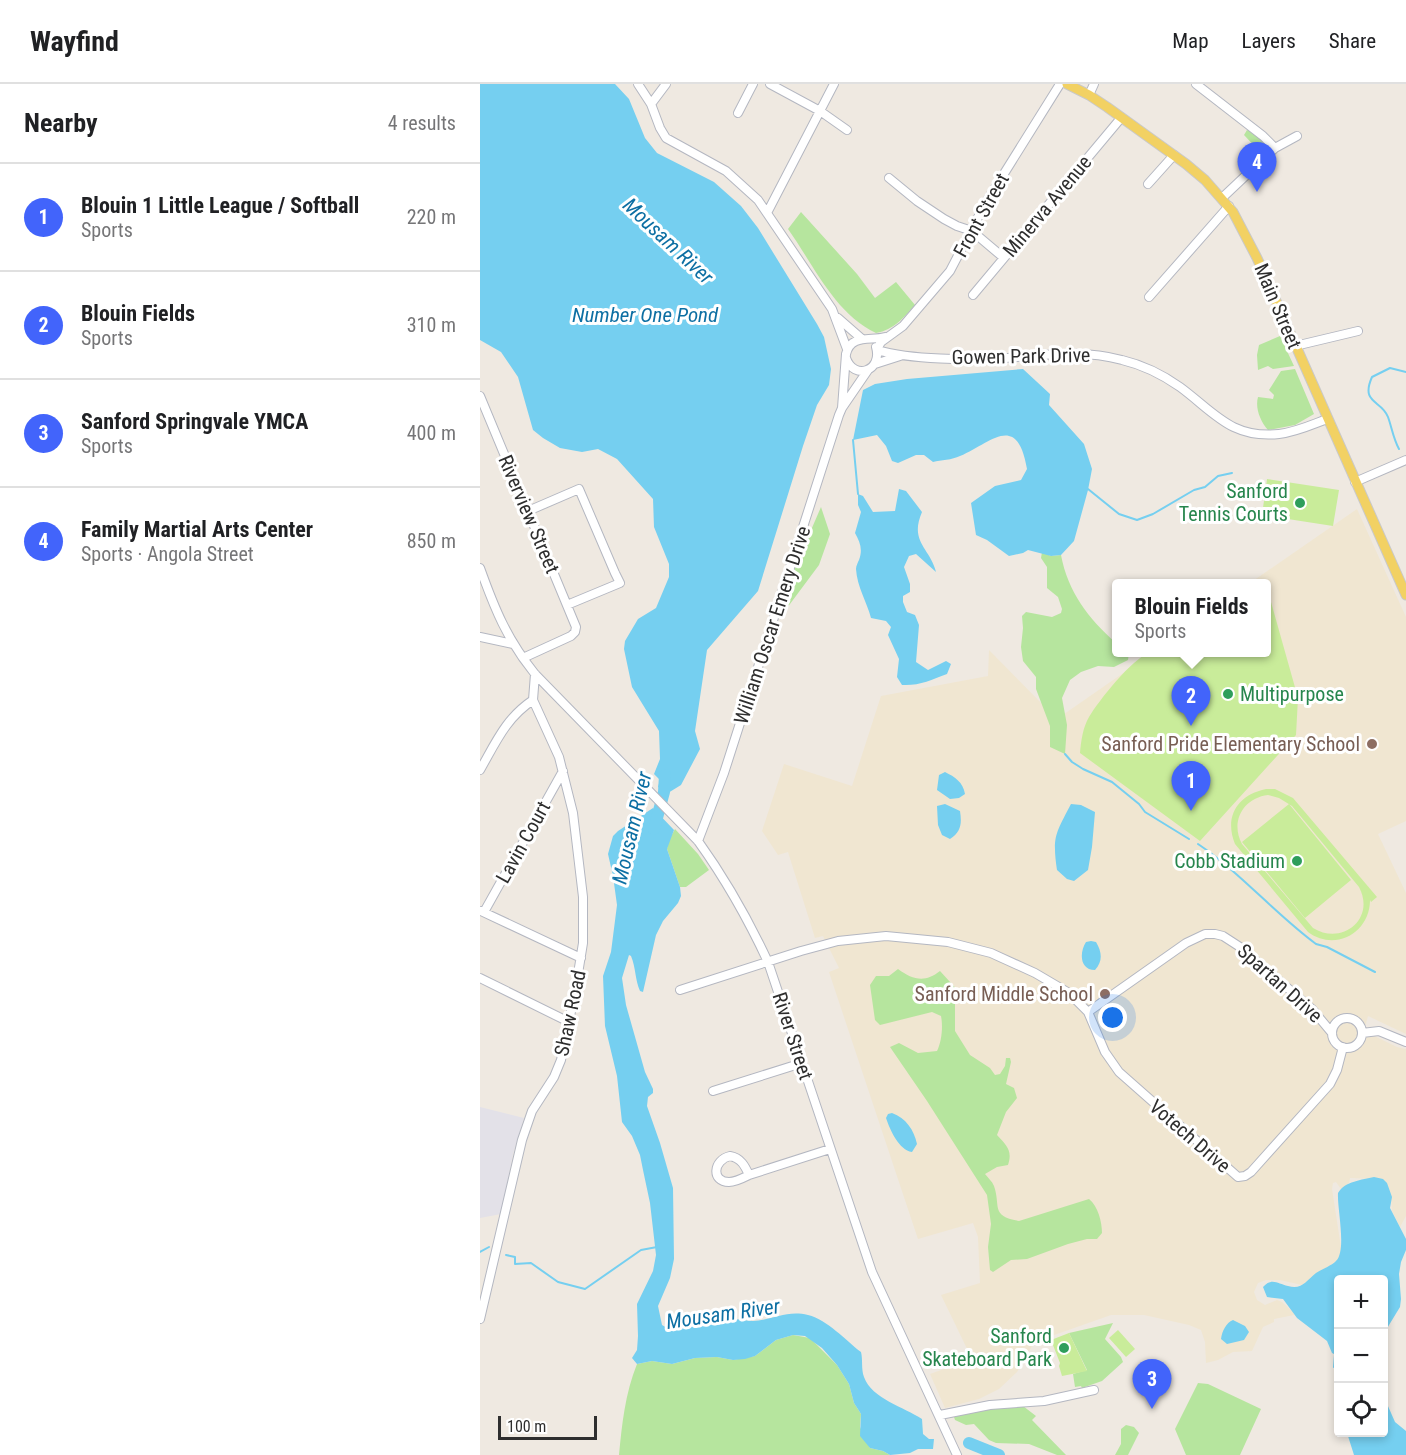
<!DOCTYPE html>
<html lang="en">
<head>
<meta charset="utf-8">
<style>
  body { margin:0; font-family:"Roboto Condensed",sans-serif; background:#f2f2f2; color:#202124 }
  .controls { position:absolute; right:18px; bottom:18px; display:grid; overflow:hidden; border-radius:6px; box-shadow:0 3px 9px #0003 }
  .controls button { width:54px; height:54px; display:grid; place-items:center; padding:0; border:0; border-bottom:2px solid #e0e0e0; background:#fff; color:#202124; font:30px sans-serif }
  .scale { position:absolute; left:18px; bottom:15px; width:99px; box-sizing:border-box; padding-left:6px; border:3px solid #2e2e2e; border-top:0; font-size:16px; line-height:21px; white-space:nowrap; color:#2e2e2e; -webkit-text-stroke:4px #fff; paint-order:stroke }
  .you { position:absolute; left:633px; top:934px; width:21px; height:21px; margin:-15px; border:4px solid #fff; border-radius:50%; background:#1a73e8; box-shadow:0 0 0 9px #1a73e833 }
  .badge { display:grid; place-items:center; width:39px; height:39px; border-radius:50%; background:#4264fb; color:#fff; font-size:20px; font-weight:700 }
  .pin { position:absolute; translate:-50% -50px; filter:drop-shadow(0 2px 3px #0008) }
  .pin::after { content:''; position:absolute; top:32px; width:21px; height:18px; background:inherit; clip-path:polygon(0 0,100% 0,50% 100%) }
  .popup { position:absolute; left:632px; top:495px; width:159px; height:78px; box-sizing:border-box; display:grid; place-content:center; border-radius:6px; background:#fff; filter:drop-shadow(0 2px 4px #0005); font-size:20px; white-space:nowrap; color:#757577 }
  .popup b { font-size:22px; color:#202124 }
  .popup::after { content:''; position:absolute; left:50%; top:100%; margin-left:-12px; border:12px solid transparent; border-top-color:#fff }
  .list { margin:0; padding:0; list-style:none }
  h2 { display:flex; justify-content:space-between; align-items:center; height:78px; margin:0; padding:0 24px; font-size:26px }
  h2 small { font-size:20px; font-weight:400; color:#757577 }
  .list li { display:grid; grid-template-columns:39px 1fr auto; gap:18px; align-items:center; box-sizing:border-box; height:108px; padding:0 24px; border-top:2px solid #e0e0e0 }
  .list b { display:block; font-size:22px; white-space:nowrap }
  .list p { margin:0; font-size:20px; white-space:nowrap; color:#757577 }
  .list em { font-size:20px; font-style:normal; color:#757577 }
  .icon { flex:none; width:33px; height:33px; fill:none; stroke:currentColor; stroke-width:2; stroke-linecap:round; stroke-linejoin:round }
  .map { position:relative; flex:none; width:926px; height:1371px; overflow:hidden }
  header { display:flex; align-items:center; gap:36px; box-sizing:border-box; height:84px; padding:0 30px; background:#fff; border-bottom:2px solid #e0e0e0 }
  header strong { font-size:28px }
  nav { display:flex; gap:33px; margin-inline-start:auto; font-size:21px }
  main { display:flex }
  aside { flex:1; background:#fff }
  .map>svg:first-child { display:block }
  .industrial { fill:#e3e1e8 }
  .education { fill:#f0e6d1 }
  .green { fill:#b6e59e }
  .pitch { fill:#c9ec9a; fill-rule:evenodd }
  .water { fill:#75cff0 }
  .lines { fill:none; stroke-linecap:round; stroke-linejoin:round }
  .stream { stroke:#75cff0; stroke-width:2 }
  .river { stroke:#75cff0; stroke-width:12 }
  .minor-casing { stroke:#b4b7c1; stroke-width:10 }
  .major-casing { stroke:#c9c9c9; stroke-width:11 }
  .minor { stroke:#fff; stroke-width:8 }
  .major { stroke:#f2d163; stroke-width:9 }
  .leisure-dot { fill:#2e9e5b; stroke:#fff; stroke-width:2 }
  .education-dot { fill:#8d6e63; stroke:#fff; stroke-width:2 }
  .labels { text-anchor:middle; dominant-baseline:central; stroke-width:6; stroke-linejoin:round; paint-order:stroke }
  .street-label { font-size:20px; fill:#2e2e2e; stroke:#fff }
  .leisure-label { font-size:20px; fill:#27864d; stroke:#fff; text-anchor:end }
  .education-label { font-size:20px; fill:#785e54; stroke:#fff; text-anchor:end }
  .water-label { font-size:21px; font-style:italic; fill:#0d6fa3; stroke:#fff }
</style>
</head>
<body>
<header>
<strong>Wayfind</strong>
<nav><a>Map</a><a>Layers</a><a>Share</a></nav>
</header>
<main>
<aside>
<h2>Nearby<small>4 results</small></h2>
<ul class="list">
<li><span class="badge">1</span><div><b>Blouin 1 Little League / Softball</b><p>Sports</p></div><em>220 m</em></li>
<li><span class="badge">2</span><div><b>Blouin Fields</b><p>Sports</p></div><em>310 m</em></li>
<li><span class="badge">3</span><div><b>Sanford Springvale YMCA</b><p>Sports</p></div><em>400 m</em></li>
<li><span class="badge">4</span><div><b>Family Martial Arts Center</b><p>Sports · Angola Street</p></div><em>850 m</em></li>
</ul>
</aside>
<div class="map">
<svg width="926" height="1371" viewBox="0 0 926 1371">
  <rect width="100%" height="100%" fill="#efe9e1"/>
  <!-- industrial -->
  <path class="industrial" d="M0,1023L44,1034L33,1070L21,1130L0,1134Z"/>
  <!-- education -->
  <path class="education" d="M877,425L926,533V737L898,750L926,809V950L888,932L884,947L917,963L926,965V1132L920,1143L912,1127L911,1113L895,1095L870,1094L869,1099L861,1105L856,1098L853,1099L852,1105L862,1170L858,1176L822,1201L800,1196H786L778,1199L774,1208L777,1216L785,1221L797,1216L802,1218L814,1229V1231L794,1235V1238L783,1243L772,1267L753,1268L738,1276L726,1279L725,1258L721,1246L709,1241L664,1231H631L560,1256L552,1262L537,1288L519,1305L499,1315L465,1324L450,1290L492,1275L461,1211L500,1199L498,1153L493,1139L438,1155L349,888L359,884L343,852L335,854L308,768L298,771L282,747L304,680L372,702L401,612L508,592L509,566L577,635L672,569L786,568V500L770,499Z"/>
  <!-- green -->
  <path class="green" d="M767,46C776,49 788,57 784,68H780L764,51Z
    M321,128L377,190L395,214L416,198L435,221C424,233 414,246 396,249C355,230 333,180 308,145Z
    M800,252L814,282L793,285L788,282L778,286L777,271L779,261Z
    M815,285L834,330L815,341L788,346C780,337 775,324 778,313L793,315L794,311L789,306L801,287Z
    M341,423L350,450L339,481L307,524L297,525Z
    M562,468L571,472L581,471C588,508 608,534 636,559V568L649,569L648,576L634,583L618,582L601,588L590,596L582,614L587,641L585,670L570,663V642L556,605V593L543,577L541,563L543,544L542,532L546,528L572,533L581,529L582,525L578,513L567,504V483L561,474Z
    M195,745L218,770L229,786L206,803H200L187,765L188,758Z
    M418,885C433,896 445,899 460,887L481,910L475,919V947L490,971L510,984L515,991L520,990L525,982L526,974H530L531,978L526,1000L534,1004L537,1014L526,1028L517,1051C526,1061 533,1066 528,1081L517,1083L505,1090C508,1094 512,1097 514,1102C521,1122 510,1132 539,1137L609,1115C618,1122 622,1138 622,1149L617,1155H607L588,1160L547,1175L531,1176L513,1188L510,1186L508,1163L511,1140L507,1111L447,1017L410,963L419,959L438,969L457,967C462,957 463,942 461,932L452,928L400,941L395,936L390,901L396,892H409Z
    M633,1239L625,1255L641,1273L643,1278L622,1297L602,1304L601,1302L595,1303L593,1290L607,1286L589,1249Z
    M313,1251L330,1254L357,1281L369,1300L374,1319L381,1330L380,1343L390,1364L403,1367L410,1371H139C142,1340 145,1310 157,1280L172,1277L192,1280L215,1274L237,1273L253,1276L275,1272L296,1256Z
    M718,1299L728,1300L781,1325L760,1371H706L695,1345Z
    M543,1322L556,1332L552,1336L586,1371H577L549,1360L516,1359L509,1356L494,1340L486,1341L475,1336L474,1333L500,1326Z
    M646,1341L654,1343L659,1349L648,1371H635L641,1360V1345Z"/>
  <!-- pitch -->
  <path class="pitch" d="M787,395L859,406L853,442L782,431Z
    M786,517L791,518L818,614L816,651L720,757L600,669C601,657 603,643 609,633C620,615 651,576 670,568H786Z
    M786,705H795L813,714L897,813L891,818L890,816C890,849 855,868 828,848L755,760C744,733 757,711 786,705ZM788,711L799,714L812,722L879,803C896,835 862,862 833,844L762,760C750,738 763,714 788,711Z
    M809,720L871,796L825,834L762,758Z
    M638,1246L655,1265L646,1273L629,1254Z
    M589,1249L607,1287L582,1292L579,1282L580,1279L571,1256Z"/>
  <!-- water -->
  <path class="water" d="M0,0H135L149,15L165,54L177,69L234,98L261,122L278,144L337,240L344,253L351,285L349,301L337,321L323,362L278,507L227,566L215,647L220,665L201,701L188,709L178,703L180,696L174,690L180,675L179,647L152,603L144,565L145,557L158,535L176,524L189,493V480L174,443L173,415L137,375L118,365L102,368L80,364L63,354L53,346L38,293L21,268L0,256Z
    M543,285L570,310L569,321L604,360L612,385L608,406L594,457L581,471L571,472L548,466L543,469L529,472L507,456L496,451L491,419L515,402L541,396L547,385C537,327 511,359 480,372C472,376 461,376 453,378L444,371H436L418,379L412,377L406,362L397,351L373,356L383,306L395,300L427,295Z
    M419,405L426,407L442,428C429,458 450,464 456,488L436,470L429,472L424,483L430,500V508L423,512V518L427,528L435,531L439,541L436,578L448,586L466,577L471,580L467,590C451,596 439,602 422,601L417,593L419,575L408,551L411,543L406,537L391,534C387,518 377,503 376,485C376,482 378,478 379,476C383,465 380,458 375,449L381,428L378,421V410L383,412L393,428L415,427Z
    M465,688C475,693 483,698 485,710L479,714L470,715L457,706L459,691Z
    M465,720L480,727C482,740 481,748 470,755L462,751L458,741L457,722Z
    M591,720L601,721L615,728L612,763L608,786L594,797L587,795L577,786C572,752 576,749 591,720Z
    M173,724L194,746L187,765L200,803L201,812L198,819L183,837L176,851L163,908L160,907C155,896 156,884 151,872L149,871L142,894L146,921L165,988L173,1005V1009L168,1013L167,1022L180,1059L193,1104L194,1175L190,1194L178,1222L182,1241C194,1250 230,1237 245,1235C254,1234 263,1237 273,1237C293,1236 306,1226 328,1231C348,1236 365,1256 381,1268C383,1276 381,1285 384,1293C392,1315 424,1323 442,1335L443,1350L449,1355H454L453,1365H438L430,1369L410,1371L403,1367L390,1364L380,1352L381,1330L374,1319L369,1300L357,1281L342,1264L325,1252L313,1251L296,1256L275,1272L265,1275L253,1276L237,1273L215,1274L192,1280L172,1277L157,1280L152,1274L157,1266L158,1252L157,1220L173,1187L176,1171L170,1119L163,1086L160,1071L152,1052L142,1038L137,992L125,942L123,892L131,868L137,821L133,792L128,770L133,752L138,747Z
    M611,857L616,858C622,868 623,877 615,886C600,886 599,869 606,858Z
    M412,1029C426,1034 434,1046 437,1060L432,1068C419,1066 410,1046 406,1034L408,1030Z
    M894,1093L903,1095L907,1099L912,1113L910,1124L926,1155V1166L921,1178L919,1190L921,1215L920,1223L906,1246L904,1247V1196H858V1272L852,1269L847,1257L817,1234L803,1215L787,1213L783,1203C792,1193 798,1200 808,1202C822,1206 826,1197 836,1189C842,1185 851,1182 856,1177C867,1166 857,1125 858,1109C865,1097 882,1096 894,1093Z
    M753,1236L765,1242L769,1248L764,1256L747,1260L741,1255C742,1247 746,1239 753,1236Z
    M904,1313L915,1338L926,1347V1371H874L867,1349L904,1348Z"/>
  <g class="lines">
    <!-- stream -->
    <path class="stream" d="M373,356L378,410
      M919,365C913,354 912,344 908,333C902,316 880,320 892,293L910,284L926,288
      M608,405L639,430L657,436L673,430L714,406L725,403L738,392L752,389
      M585,670L592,678L603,685L632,698L659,720L665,728L709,755
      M718,760C761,789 794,829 836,860L847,863L895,888
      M0,1168L9,1163
      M26,1171L35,1173V1180L51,1179L78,1198L105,1205L161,1166L177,1163
      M854,1283L855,1271
      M855,1288L858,1297"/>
    <!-- river -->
    <path class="river" d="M174,745L184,708L185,691
      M489,1359L519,1371"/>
    <!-- minor casing -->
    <g class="minor-casing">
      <path id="minor" d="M158,0L171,20L180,44L186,54L246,87L278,116L352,225L367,265
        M290,0L340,27L367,46
        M716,0L783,52L795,64
        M609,11L614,0
        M171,20L186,0
        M258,29L273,0
        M409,94L437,117L464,135L477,142L492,147L524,174
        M668,100L694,71
        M742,114L795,64L817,52
        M287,129L354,0
        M493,211L641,34
        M669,213L749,122
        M358,234L382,255
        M815,262L878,247
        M397,265L401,258L423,242L470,187L505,120L580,0
        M397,266C432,276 488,276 525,274C565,271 603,265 642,276C663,281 683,291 700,303C734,328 751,355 799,350C816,348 831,341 847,335
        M366,274C374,297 403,287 396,263
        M395,280L420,272
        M0,312L96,543L95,548L91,552L43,574
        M362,324L366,270C371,250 390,257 405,253
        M875,398L926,376
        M48,427L99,405L135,489L140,499L87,521
        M0,484C15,526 27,555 55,590L218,757C246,796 268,835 288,878L392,1188L477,1371
        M0,553L33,560
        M0,686C16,658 26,634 53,616
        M218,757L244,689L359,331L362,324L388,286
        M1,827L101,874
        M4,828L83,687
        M0,894L89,938
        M200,906L321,867L358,857L406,852L468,858L511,869L555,889L589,909L608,928L625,968L639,988L758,1093L765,1092L771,1088L850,1000L857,986L863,963
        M608,928L706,859L725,850H735L743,852L760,863L832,925L852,949
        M852 949a15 15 0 1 1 30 0a15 15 0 1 1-30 0Z
        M882,949L899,947L926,958
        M233,1007L322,979
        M250,1072C261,1074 265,1082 269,1091C263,1094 256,1098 249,1098C231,1098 233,1076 250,1072Z
        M269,1091L350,1065
        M0,1235L42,1056L52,1027L74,993L81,976L95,908L103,859V813L93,729L79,673L53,616L55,590
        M460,1331L510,1321L564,1317L614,1306"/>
    </g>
    <!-- major casing -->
    <g class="major-casing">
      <path id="major" d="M587,0L609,11L627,23L706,80L725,96L753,128L777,174L926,511"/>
    </g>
    <!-- minor -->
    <use href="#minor" class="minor"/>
    <!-- major -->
    <use href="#major" class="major"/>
  </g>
  <!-- markers -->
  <g class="leisure-dot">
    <circle cx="820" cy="419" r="6"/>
    <circle cx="748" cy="610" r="6"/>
    <circle cx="817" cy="777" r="6"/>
    <circle cx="584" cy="1264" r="6"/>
  </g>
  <g class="education-dot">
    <circle cx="892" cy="660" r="6"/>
    <circle cx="625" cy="910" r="6"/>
  </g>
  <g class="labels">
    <!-- street labels -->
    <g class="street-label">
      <text transform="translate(567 122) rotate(-50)">Minerva Avenue</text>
      <text transform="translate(501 131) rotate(-61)">Front Street</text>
      <text transform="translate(798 222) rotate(67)">Main Street</text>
      <text transform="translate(541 272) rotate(-1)">Gowen Park Drive</text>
      <text transform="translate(49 430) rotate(67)">Riverview Street</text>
      <text transform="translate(292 541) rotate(-72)">William Oscar Emery Drive</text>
      <text transform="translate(43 758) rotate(-61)">Lavin Court</text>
      <text transform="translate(800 899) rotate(42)">Spartan Drive</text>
      <text transform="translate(90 929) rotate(-78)">Shaw Road</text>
      <text transform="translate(313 952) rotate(72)">River Street</text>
      <text transform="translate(710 1052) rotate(41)">Votech Drive</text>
    </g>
    <!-- leisure labels -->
    <g class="leisure-label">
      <text x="808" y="407">Sanford<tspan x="808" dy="23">Tennis Courts</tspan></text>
      <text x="760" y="610" text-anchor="start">Multipurpose</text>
      <text x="805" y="777">Cobb Stadium</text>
      <text x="572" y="1252">Sanford<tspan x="572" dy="23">Skateboard Park</tspan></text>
    </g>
    <!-- education labels -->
    <g class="education-label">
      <text x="880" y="660">Sanford Pride Elementary School</text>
      <text x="613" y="910">Sanford Middle School</text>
    </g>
    <!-- water labels -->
    <g class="water-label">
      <text transform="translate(188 157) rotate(43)">Mousam River</text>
      <text x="165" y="231">Number One Pond</text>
      <text transform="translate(152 744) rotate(-77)">Mousam River</text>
      <text transform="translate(243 1230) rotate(-8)">Mousam River</text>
    </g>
  </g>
</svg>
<div class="controls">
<button>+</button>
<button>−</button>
<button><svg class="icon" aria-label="locate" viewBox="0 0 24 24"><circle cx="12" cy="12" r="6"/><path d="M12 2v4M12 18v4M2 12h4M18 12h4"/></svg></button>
</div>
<div class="scale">100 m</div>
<div class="you"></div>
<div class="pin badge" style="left:711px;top:727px">1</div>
<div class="pin badge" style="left:711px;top:642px">2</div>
<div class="popup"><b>Blouin Fields</b>Sports</div>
<div class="pin badge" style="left:672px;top:1325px">3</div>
<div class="pin badge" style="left:777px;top:108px">4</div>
</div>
</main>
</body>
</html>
